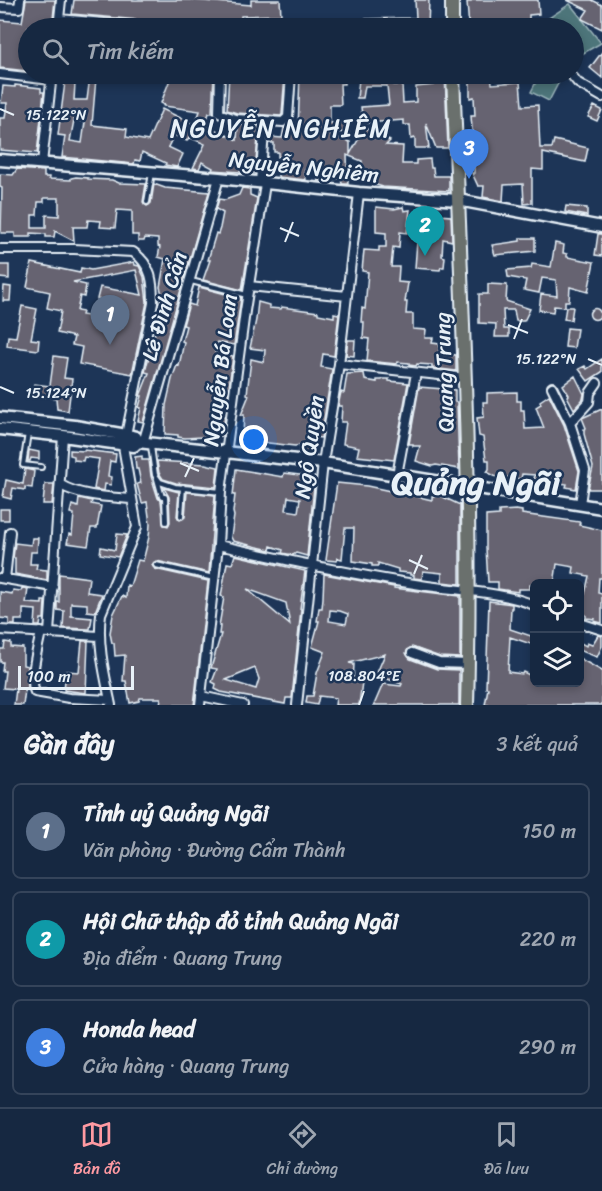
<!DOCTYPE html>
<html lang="vi">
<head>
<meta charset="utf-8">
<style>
  body { margin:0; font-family:Sriracha,sans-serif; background:#23344c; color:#f1f3f6 }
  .controls { position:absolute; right:18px; bottom:18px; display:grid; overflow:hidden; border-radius:9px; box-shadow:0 3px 9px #0003 }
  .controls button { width:54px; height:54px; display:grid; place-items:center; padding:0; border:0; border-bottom:2px solid #35445a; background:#162841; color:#f1f3f6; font:30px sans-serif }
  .scale { position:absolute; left:18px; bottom:15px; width:116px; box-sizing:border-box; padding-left:6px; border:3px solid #e8f1f8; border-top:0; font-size:16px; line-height:21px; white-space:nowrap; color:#e8f1f8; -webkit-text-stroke:4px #1d3557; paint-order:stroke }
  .you { position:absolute; left:254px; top:440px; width:21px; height:21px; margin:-15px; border:4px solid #fff; border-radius:50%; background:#1a73e8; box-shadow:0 0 0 9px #1a73e833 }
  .badge { display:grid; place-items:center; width:39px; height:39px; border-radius:50%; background:#ff9aa2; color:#fff; font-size:20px; font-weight:700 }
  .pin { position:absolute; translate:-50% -50px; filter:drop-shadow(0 2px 3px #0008) }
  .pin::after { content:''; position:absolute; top:32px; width:21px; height:18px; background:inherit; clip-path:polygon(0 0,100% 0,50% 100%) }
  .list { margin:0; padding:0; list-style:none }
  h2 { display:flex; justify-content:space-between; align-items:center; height:78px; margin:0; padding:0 24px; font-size:26px }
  h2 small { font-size:20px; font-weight:400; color:#9ea6b1 }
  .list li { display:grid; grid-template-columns:39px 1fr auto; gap:18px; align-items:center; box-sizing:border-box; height:96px; margin:0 12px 12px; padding:0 12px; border:2px solid #35445a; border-radius:9px }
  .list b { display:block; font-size:22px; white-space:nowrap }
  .list p { margin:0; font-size:20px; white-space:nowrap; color:#9ea6b1 }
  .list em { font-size:20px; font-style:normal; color:#9ea6b1 }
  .icon { flex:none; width:33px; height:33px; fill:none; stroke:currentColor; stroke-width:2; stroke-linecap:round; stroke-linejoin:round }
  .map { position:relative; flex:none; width:602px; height:705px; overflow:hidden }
  .search { position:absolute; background:#162841; box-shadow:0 3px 9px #0003; left:18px; right:18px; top:18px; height:66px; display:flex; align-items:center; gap:15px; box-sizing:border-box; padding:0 21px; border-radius:33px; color:#9ea6b1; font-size:22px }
  .sheet { height:402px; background:#162841 }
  nav { display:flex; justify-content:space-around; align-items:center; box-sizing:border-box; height:84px; border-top:2px solid #35445a; background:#162841; font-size:16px; color:#9ea6b1 }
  nav a { display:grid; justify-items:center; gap:3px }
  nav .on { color:#ff9aa2 }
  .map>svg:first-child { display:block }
  .green { fill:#4d757a; stroke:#9ab3b9; stroke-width:1.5 }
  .building { fill:#666371; stroke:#e8f1f8; stroke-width:1.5; fill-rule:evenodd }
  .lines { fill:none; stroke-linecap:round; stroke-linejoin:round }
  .lane-casing { stroke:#e8f1f8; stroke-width:8 }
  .street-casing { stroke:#e8f1f8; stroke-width:12 }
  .secondary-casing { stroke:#e8f1f8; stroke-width:15 }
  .primary-casing { stroke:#e8f1f8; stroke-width:16 }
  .lane { stroke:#1d3557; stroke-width:4 }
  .street { stroke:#1d3557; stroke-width:8 }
  .secondary { stroke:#1d3557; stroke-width:10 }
  .primary { stroke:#6a706d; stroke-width:12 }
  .ticks { fill:none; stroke:#e8f1f8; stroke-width:2 }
  .labels { text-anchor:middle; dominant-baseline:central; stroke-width:5; stroke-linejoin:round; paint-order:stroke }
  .street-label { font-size:22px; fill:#e8f1f8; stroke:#1d3557 }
  .quarter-label { font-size:26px; letter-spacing:1.5px; fill:#e8f1f8; stroke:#1d3557 }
  .town-label { font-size:34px; font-weight:bold; fill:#e8f1f8; stroke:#1d3557 }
  .ticks-label { font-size:15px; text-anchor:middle; fill:#e8f1f8; stroke:#1d3557; stroke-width:5; stroke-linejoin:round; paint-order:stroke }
</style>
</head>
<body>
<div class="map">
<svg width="602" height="705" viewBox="0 0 602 705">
  <rect width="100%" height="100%" fill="#1d3557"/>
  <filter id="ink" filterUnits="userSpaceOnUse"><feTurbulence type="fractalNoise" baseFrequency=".0167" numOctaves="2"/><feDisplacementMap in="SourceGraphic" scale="12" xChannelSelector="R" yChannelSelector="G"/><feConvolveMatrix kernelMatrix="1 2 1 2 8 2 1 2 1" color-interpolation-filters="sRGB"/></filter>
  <g filter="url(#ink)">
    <!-- green -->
    <path class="green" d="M570,4L601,43L580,55L574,48V28H558L549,18Z
      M540,74H563L549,101L531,92Z"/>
    <!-- building -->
    <path class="building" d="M26,0H55L52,28H28V71L0,68V20L22,22Z
      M74,0H191L251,5V0H280L281,15L241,16L240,28H228L229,25L212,26V28H184L162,22L72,14Z
      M415,0H429L428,28H294L293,20L416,18Z
      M471,0H538L539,14L529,15V28L504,26V28H469L467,2H471Z
      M567,0H592L602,5V29L582,19L588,10Z
      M602,52V78L590,68Z
      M172,74H214L212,113H209L205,125L237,140L238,125L259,126L255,173L212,170L213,168L202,162L199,169L193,168L205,144L189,137L187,141L174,135L168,147L183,154L177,167L165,165L166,163L142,152L140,161L135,160L134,164L62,157L65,136L58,135L66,75L96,78L92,125L127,129L126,137L148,141L162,109L195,125L200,111L164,106L165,105L161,103ZM75,83L89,84L87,100H74ZM74,120L85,122L82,143L70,141Z
      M229,74H285L282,114L281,116L237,113L227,110Z
      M300,74H394V85H402L403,103L416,102V87L434,85L433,75L445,74L448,148H436L426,123L429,148H415V138L411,139L410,125H404V120L366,123L362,115L361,107L389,105L387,86H365L363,98H357L359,79H344V84H340L341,105H330V123L348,122L349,132L326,133L350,142V154L365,128L390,141L386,145L403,146L402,164H416V160L430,159L431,168H433L434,176H449V191L383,187L373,184L374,180L361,179L362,161L347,155L348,184H342L341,178L318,181V173L305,170L306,180L278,177L280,157H278V152H274V143H269L270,137L282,138L284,128L298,130Z
      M470,74H491L492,84L520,82L522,106L538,105L540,148H552L554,140L588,148L585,162L543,153V170L532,169V203L524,204L523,184L504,185L503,201L483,197L484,186H478L472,173H474V154L471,116H475L474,97L470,98Z
      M15,85L41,88V92H44L37,153L0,150V118H5L7,103H1L3,86L15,87Z
      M594,106L602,110L597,121L588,117Z
      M17,169L44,171V177H49V179L71,180V178L76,177L88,178V179L112,180L119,183L146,184L143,202L147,206L151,203L154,184L165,188L209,192L143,422L138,421L141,408L139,407L142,396H140L149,373L145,372L163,301L160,302L162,294L160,287L165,259L158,257L160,247L158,246V239L145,238L144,241H138V235H132V211L117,210L115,228L100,227L101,221L88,220L87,227H73L74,241L55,231L54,237H46V234L31,233V237H15V233H1L2,188L0,187V174L13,175ZM44,198H59V216L46,215V228H32V215H37L38,202H44Z
      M242,188L250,189V195L257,198L242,290L203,280L210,260H208L216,233L218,234L220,228L223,213L216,209L219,199L225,200L239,195Z
      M566,206L587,208V216L565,212Z
      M376,207L394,209L403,207L404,211L410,210L407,233L400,232L399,248L393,247L391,267H399L398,282L408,283L405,302H407L406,314H413V329L426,330L425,338H433L432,343L440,344L439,354L456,355V371L432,368V365L417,364L416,366L409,365V363L397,362V364L367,361L369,339L363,338L364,322H361L362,308L365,309L368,272L362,271L364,250L379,251V247H386V233L376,232Z
      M425,214L451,216L452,241L443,239L442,256L445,257L444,267H441L440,270L415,268L417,241H415V235L426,237Z
      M598,234H602V256L595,255Z
      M520,238H535V251L495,255L492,245L520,241Z
      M555,243L564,245L563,253L567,254V257L594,262L588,292L570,287L569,301H565V307L554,306L553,312L539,310L541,294L557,296L556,280L542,278L539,293L524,290L526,280L508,277L507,270L531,268L532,264L551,267Z
      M134,262L135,265L139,266L144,277L147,302L132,374L79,364L82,347L72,345L74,337L57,333L61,311L47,308L50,292L27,287L32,263L80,273L81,268L91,270ZM136,270L142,295L100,287L97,299L125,304L122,322L82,315L83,312L77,311L80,296L84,297L86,285L73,282Z
      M0,265H9V279L0,278Z
      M488,284L507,285L506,301L530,309L524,321H516L514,310H503L504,329H509V337H495L496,324L479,323V294H488Z
      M4,286L11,287L10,301H3Z
      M199,287L241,298L234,345L217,342L215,352L233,356L227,403L220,402L219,416H225L222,436L185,438L178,437V435L165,434L166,405L172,379L177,365L179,366L184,342L182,341L186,326L183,325L189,304L195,306Z
      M258,302L269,305V308L281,309L282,307L318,312V314L334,317V313L339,314L334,356L323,354L321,367L332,369L321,438L314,437V439H311L309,454L299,452L300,445L295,446L251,441V434H243L244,415H241L249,395L247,394L251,359L264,362L265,350L250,348L256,320Z
      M22,306L37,309L31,339L39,340L38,350L7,346L8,336L16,337Z
      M566,307H573L571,320L564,319Z
      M589.5 314a5.5 5.5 0 1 1 11 0a5.5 5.5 0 1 1-11 0Z
      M567,328L577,329L574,348L565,347Z
      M348,340H355L354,356L346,355Z
      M54,356L67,358L64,378L72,379L68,411L57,409L56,398L33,395L34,384L50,386Z
      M602,359V372L588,381L579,369L585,366L587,369Z
      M364,373L365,380L377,382V380H382L383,379H389V381L408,383L394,460L357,456L359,447L343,444L346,422H341L342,406H338L341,392L344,393L347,374Z
      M575,376L584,394L583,399L574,409L567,396L569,395L563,385Z
      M419,387L455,390V402H457L459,469L436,465L432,466L416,461L420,446H413V444H409Z
      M517,392V401H521V410H524L525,429L544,428L536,407L541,404L540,401L549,395L564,425L579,471L576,489L566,487L567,484L534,479L535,475L522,474L521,479L508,477L507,479L498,478L487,472L489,469V460H486L483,437L479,436L477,418L484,417L483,402H487V393Z
      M602,409V489H588L593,467L584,434V429L586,428L582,418Z
      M29,450L39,452V459L31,458L30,461H28Z
      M70,450L84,451V450L116,454L115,462L110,461L108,476L112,477L111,485L105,484L104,491L94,489L99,459L84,457L83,461L74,460V456L70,455Z
      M142,456V460H149L151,476L158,498L161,501L164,525L168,526L170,522L169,497L164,488L179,492L177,516L180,520L185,517L187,492L215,495L209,573L157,561L152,565L155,569L208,581L194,705H160L161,698H140L139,701L130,703L126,681H123L125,655L115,656L114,643H112L110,633L113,615L122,596L126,598L127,585L130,586L138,560L143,561L149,537L150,524L147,502L142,503L141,499L137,484L141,483L138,469H136L135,457Z
      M157,461L205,464L218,467L216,487L176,483L163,479L159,473Z
      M25,469L34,471L32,488L25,487V490L13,488L11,499L3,497L6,480L23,484Z
      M236,469L283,477L284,473L315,477L307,556L296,553L293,555L282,553L283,550L271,546L270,550L233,541L231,537L234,516L233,512L235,495H233ZM288,497L300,499L298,512L286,510Z
      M337,483L367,486L395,492V490L407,491L408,489L414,491L413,494L419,495V497L432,500V496H441L460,505V584L442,582V573L423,571L422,579L414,578V575H410V573L398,572V569L378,563V566H372V564L353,561L354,528H345L342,559L338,558L337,561L326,560Z
      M45,484H54L52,504H43Z
      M79,498L92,501L91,504L101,506L97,528H91L88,546L67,543L69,534L72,535L74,514L70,513L72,505L78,507Z
      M0,509H9V520H0Z
      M516,510L522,511V514L580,522L579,525L602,530V578H599L598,593L602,594V623L594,621L595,619L586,618V615L579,613V592L585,594L589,576L573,573L574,567L557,564L554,584H534V585H530V589H518V592L498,589V582H488L486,548V516L499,515V511Z
      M117,534L127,535L118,557L100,554L101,547L115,550Z
      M32,538H38L37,552H31L30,564H37L36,569L47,570V580L15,574V558H13L15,543L31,545Z
      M235,555L305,571L300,609H301L292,698H286L285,704L221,692L215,689L216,684L212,682L217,669L211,668L221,634H219L220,626H219L224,597L221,596L227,563L232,564ZM247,589L286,603L290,625ZM255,668L259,679L256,689L226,680Z
      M59,574L89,578L87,592L102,594L95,612L87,611V604L71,603V616L92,618L90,629L63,628L64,611L57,610V602H59Z
      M324,574L394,587V588L460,596V658L440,657L412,647L408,649L406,653L410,659L437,669L459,670V705H374L383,684L401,686L402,684L376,675L385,654L349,663L354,664L353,681L362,682L359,705H335L336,698L319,696L317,705L306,703L307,696H313L317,673L325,652L312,647L319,621H317L318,615L319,608H322L323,598ZM330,610L340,611L348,614L346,624L329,621Z
      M22,588L28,589L26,603L42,604V601H45L44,619H41L40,626H35L36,610L23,609V620H15V625H9V619L0,618V592L12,594L13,590L21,591Z
      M489,601L512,604V608H511L510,629L534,637V645L510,637L508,672L522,674L523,672L534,677V682H579V658L602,671V705H485L488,688H486Z
      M598,635L602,636V646L597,657L579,650V642L586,646L587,643L592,645Z
      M82,641H88L86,693L64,690L66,671L79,672Z
      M5,642L11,643V647L23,648V665L28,666V690H25L23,705H14L16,689L3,688L5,671H2L3,662H0V649H4Z"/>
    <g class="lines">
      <!-- lane casing -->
      <g class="lane-casing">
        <path id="lane" d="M147,202L152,173
          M191,281L247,295
          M28,433L23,465L41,467
          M151,446L155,475L160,482L175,487L221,492
          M157,479L162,497H165L166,522
          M181,516L183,487
          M156,565L214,578"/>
      </g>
      <!-- street casing -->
      <g class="street-casing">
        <path id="street" d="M0,7L19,8L20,0
          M59,19L161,28
          M58,28L61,0
          M0,74L51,80
          M220,74L219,113L221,114L236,119L283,122L288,117L291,74
          M573,77L578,83L602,97
          M42,163L52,74
          M260,182L265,121
          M0,249H74L133,252C152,265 153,283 153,303L126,435
          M249,286L347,296
          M339,364L466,378
          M552,387L570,423L585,470L580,504
          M570,423L589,402L590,393L597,383
          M143,443L219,178
          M397,475L416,373
          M61,485C79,496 109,497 131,499
          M218,545C285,560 353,575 421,585C458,591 500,591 534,605
          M0,578L53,587
          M5,579L10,532
          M580,623L602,630
          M0,630L99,636
          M41,632C38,647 29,679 35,692L69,698L110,700
          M49,633L63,436
          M412,653L439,663L469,664
          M201,696L243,705
          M111,705C105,676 97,644 101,614L137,527L123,446
          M200,705L218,545L221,492L245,311L265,184
          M297,705L323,463L339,364L359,193"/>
      </g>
      <!-- secondary casing -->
      <g class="secondary-casing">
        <path id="secondary" d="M0,160L219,178L359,193L458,200L602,227
          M0,418L75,426L132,436L136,437L138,442
          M0,429L63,436L134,446L138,442L323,463L602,508"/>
      </g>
      <!-- primary casing -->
      <g class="primary-casing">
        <path id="primary" d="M452,0V28
          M453,74C461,284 473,494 467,705"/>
      </g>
      <!-- lane -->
      <use href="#lane" class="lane"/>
      <!-- street -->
      <use href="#street" class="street"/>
      <!-- secondary -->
      <use href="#secondary" class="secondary"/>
      <!-- primary -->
      <use href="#primary" class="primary"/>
    </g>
  </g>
  <!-- ticks -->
  <path class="ticks" d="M0,109L14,115M280,228L299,236M285,242L293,222M508,325L528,333M514,339L522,319M588,359L602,365M0,387L14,393M180,463L199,471M185,477L194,458M409,560L428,569M414,574L422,555M359,705L364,691"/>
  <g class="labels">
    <!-- street labels -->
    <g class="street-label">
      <text transform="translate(304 167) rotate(6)">Nguyễn Nghiêm</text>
      <text transform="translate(164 306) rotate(-74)">Lê Đình Cẩn</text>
      <text transform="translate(220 370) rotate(-83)">Nguyễn Bá Loan</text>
      <text transform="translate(444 372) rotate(-92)">Quang Trung</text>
      <text transform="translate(309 447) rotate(-82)">Ngô Quyền</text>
    </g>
    <!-- quarter labels -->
    <g class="quarter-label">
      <text x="281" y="128">NGUYỄN NGHIÊM</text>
    </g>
    <!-- town labels -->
    <g class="town-label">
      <text x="476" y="483">Quảng Ngãi</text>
    </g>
  </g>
  <g class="ticks-label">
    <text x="56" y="120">15.122°N</text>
    <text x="546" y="364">15.122°N</text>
    <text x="56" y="398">15.124°N</text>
    <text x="364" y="681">108.804°E</text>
  </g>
</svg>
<div class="controls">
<button><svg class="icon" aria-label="locate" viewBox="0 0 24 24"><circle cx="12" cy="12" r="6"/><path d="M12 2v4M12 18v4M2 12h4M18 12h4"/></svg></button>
<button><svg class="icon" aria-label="layers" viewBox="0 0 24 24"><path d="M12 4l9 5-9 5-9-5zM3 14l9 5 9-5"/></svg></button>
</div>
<div class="scale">100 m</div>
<div class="you"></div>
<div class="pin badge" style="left:110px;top:345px;background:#5c6f8a">1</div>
<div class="pin badge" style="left:425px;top:256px;background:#0f9aa8">2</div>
<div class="pin badge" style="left:469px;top:179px;background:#3f7fe0">3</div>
<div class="search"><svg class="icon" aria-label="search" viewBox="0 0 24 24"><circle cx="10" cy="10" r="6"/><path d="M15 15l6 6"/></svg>Tìm kiếm</div>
</div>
<section class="sheet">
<h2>Gần đây<small>3 kết quả</small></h2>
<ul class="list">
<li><span class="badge" style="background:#5c6f8a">1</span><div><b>Tỉnh uỷ Quảng Ngãi</b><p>Văn phòng · Đường Cẩm Thành</p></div><em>150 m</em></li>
<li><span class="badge" style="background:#0f9aa8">2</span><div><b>Hội Chữ thập đỏ tỉnh Quảng Ngãi</b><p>Địa điểm · Quang Trung</p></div><em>220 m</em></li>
<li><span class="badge" style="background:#3f7fe0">3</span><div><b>Honda head</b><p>Cửa hàng · Quang Trung</p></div><em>290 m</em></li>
</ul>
</section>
<nav>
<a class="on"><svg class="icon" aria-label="map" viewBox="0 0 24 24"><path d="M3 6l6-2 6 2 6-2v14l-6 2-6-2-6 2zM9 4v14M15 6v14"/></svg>Bản đồ</a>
<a><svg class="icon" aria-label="directions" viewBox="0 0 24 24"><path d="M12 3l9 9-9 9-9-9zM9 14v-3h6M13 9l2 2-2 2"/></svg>Chỉ đường</a>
<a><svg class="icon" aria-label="saved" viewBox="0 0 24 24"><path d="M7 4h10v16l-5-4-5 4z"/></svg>Đã lưu</a>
</nav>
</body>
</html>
